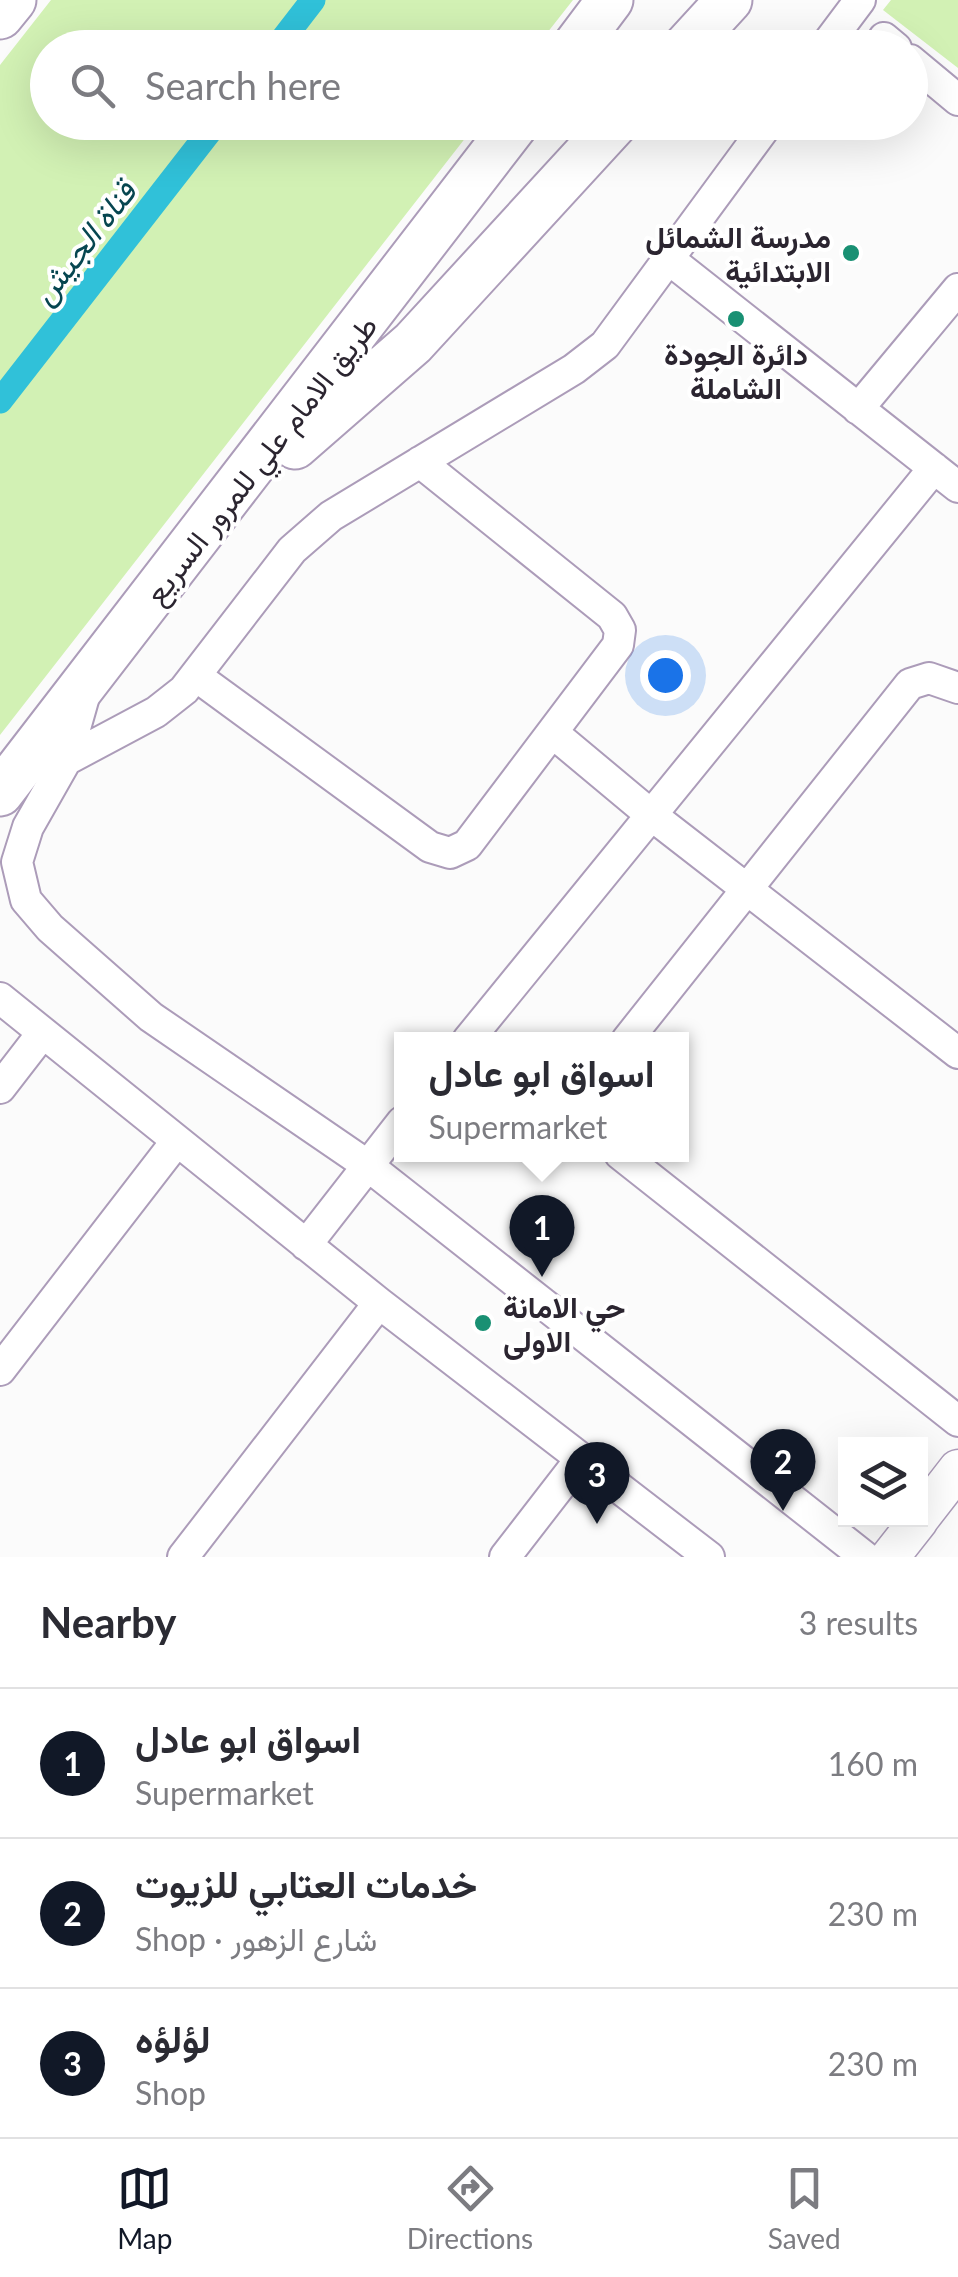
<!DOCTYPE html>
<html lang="en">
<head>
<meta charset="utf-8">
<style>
  body { margin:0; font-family:Lato,Vazirmatn,sans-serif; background:#f7f7f7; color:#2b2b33 }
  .controls { position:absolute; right:30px; bottom:30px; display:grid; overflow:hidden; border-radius:0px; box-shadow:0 10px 40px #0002 }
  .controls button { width:90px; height:90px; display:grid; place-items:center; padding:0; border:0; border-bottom:2px solid #e1e1e2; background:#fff; color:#2b2b33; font:50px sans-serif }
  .you { position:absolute; left:665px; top:675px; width:35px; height:35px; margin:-25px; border:8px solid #fff; border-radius:50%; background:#1a73e8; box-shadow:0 0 0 15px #1a73e833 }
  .badge { display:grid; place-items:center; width:65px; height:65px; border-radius:50%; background:#111827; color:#fff; font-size:32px; font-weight:700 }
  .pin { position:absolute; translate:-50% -82px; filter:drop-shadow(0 2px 5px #0008) }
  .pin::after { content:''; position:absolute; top:52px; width:35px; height:30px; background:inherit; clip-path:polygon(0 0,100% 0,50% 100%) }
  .popup { position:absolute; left:394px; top:1032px; width:295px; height:130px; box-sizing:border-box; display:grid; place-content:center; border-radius:0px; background:#fff; filter:drop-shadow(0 2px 8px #0005); font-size:32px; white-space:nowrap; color:#7c7c81 }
  .popup b { font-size:38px; color:#2b2b33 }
  .popup::after { content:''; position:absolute; left:50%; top:100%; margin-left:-20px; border:20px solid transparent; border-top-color:#fff }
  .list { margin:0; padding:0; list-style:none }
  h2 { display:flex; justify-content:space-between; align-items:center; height:130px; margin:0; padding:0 40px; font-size:42px }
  h2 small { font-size:32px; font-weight:400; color:#7c7c81 }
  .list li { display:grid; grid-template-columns:65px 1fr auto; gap:30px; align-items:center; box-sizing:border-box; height:150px; padding:0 40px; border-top:2px solid #e1e1e2 }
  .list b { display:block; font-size:38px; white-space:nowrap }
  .list p { margin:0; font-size:32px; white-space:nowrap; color:#7c7c81 }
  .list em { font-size:32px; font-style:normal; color:#7c7c81 }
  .icon { flex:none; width:55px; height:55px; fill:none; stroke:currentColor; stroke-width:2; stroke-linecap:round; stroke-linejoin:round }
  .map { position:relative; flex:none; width:958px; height:1557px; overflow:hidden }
  .search { position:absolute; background:#fff; box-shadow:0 10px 40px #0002; left:30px; right:30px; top:30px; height:110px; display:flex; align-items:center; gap:25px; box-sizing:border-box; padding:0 35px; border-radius:55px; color:#7c7c81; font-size:38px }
  .sheet { height:580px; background:#fff }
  nav { display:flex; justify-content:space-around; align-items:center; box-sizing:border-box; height:140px; border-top:2px solid #e1e1e2; background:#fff; font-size:28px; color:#7c7c81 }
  nav a { display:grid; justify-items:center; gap:5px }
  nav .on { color:#111827 }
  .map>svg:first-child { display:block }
  .grass { fill:#d2f1b4 }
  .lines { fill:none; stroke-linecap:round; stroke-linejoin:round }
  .canal { stroke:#30c1d9; stroke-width:25 }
  .minor-casing { stroke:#ac9cb9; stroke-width:34 }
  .major-casing { stroke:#ac9cb9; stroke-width:41 }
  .highway-casing { stroke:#ac9cb9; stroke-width:49 }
  .minor { stroke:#fff; stroke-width:30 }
  .major { stroke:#fff; stroke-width:38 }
  .highway { stroke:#fff; stroke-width:45 }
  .poi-dot { fill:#199073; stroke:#fff; stroke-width:4 }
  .labels { text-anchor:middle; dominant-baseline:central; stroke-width:8; stroke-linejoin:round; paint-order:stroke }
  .poi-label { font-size:30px; font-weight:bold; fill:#2b2530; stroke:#fff; text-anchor:end }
  .street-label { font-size:30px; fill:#2b2530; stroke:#fff }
  .water-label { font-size:32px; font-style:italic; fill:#064650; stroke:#fff }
</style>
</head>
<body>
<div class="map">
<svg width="958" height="1557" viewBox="0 0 958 1557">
  <rect width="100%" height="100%" fill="#fbfbfb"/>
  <!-- grass -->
  <path class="grass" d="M51,0H573L536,47L48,48V122L477,123L0,735V65Z
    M891,0H958V68L883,10Z"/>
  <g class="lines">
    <!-- canal -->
    <path class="canal" d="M276,48L313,0
      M0,401L217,122"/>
    <!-- minor casing -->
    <g class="minor-casing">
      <path id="minor" d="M884,38L896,48
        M824,48L860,0
        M910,60L958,100
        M670,260L958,487
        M858,409L958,289
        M196,676L430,847L450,853L467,845L618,645L620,630L612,616L420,462
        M83,700L66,760L28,827L17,862L26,900L50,928L151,1017L367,1165L865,1557
        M553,733L650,814L958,1053
        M66,760L156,712L184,690L292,550L331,516L574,369L605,345L769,122
        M0,998L379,1303L709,1557
        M468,1040L934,468
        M627,1040L910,684L929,678L958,688
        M0,1088L41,1035
        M620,1154L958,1421
        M306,1245L402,1122
        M0,1370L176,1142
        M183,1557L379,1303
        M505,1557L580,1460"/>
    </g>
    <!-- major casing -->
    <g class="major-casing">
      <path id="major" d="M920,1518L958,1469
        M890,1557L919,1520"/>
    </g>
    <!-- highway casing -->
    <g class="highway-casing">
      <path id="highway" d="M0,16L13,0
        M574,48L610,0
        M685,48L729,0
        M295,446L413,343L616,122
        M0,793L517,122"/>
    </g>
    <!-- minor -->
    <use href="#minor" class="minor"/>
    <!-- major -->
    <use href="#major" class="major"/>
    <!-- highway -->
    <use href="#highway" class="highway"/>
  </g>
  <!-- markers -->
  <g class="poi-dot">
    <circle cx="851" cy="253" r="10"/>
    <circle cx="736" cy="319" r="10"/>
    <circle cx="483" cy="1323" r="10"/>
  </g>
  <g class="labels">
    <!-- poi labels -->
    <g class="poi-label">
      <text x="831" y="236">مدرسة الشمائل<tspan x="831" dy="34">الابتدائية</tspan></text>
      <text x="736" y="353" text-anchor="middle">دائرة الجودة<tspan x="736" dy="34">الشاملة</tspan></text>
      <text x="503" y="1306" text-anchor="start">حي الامانة<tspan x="503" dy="34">الاولى</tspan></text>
    </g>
    <!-- street labels -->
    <g class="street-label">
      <text transform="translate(260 459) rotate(-52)">طريق الامام علي للمرور السريع</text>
    </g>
    <!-- water labels -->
    <g class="water-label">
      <text transform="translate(83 242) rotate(-52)">قناة الجيش</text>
    </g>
  </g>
</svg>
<div class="controls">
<button><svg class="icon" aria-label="layers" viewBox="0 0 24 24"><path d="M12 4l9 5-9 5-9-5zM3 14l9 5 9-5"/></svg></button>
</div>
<div class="you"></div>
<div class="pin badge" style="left:542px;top:1277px">1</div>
<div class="popup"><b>اسواق ابو عادل</b>Supermarket</div>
<div class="pin badge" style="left:783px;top:1511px">2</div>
<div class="pin badge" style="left:597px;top:1524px">3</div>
<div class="search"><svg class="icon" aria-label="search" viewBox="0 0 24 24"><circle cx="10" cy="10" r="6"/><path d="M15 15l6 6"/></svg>Search here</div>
</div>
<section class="sheet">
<h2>Nearby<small>3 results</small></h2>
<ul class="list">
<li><span class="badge">1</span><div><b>اسواق ابو عادل</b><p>Supermarket</p></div><em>160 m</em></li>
<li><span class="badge">2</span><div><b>خدمات العتابي للزيوت</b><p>Shop · شارع الزهور</p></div><em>230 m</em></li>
<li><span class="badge">3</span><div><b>لؤلؤه</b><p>Shop</p></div><em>230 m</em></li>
</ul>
</section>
<nav>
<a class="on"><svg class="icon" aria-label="map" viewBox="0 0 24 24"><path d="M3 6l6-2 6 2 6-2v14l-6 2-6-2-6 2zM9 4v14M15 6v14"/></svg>Map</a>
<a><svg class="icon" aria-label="directions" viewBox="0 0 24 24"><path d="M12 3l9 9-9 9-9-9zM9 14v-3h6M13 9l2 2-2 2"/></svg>Directions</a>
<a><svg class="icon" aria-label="saved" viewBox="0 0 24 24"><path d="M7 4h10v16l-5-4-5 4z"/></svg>Saved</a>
</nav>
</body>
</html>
